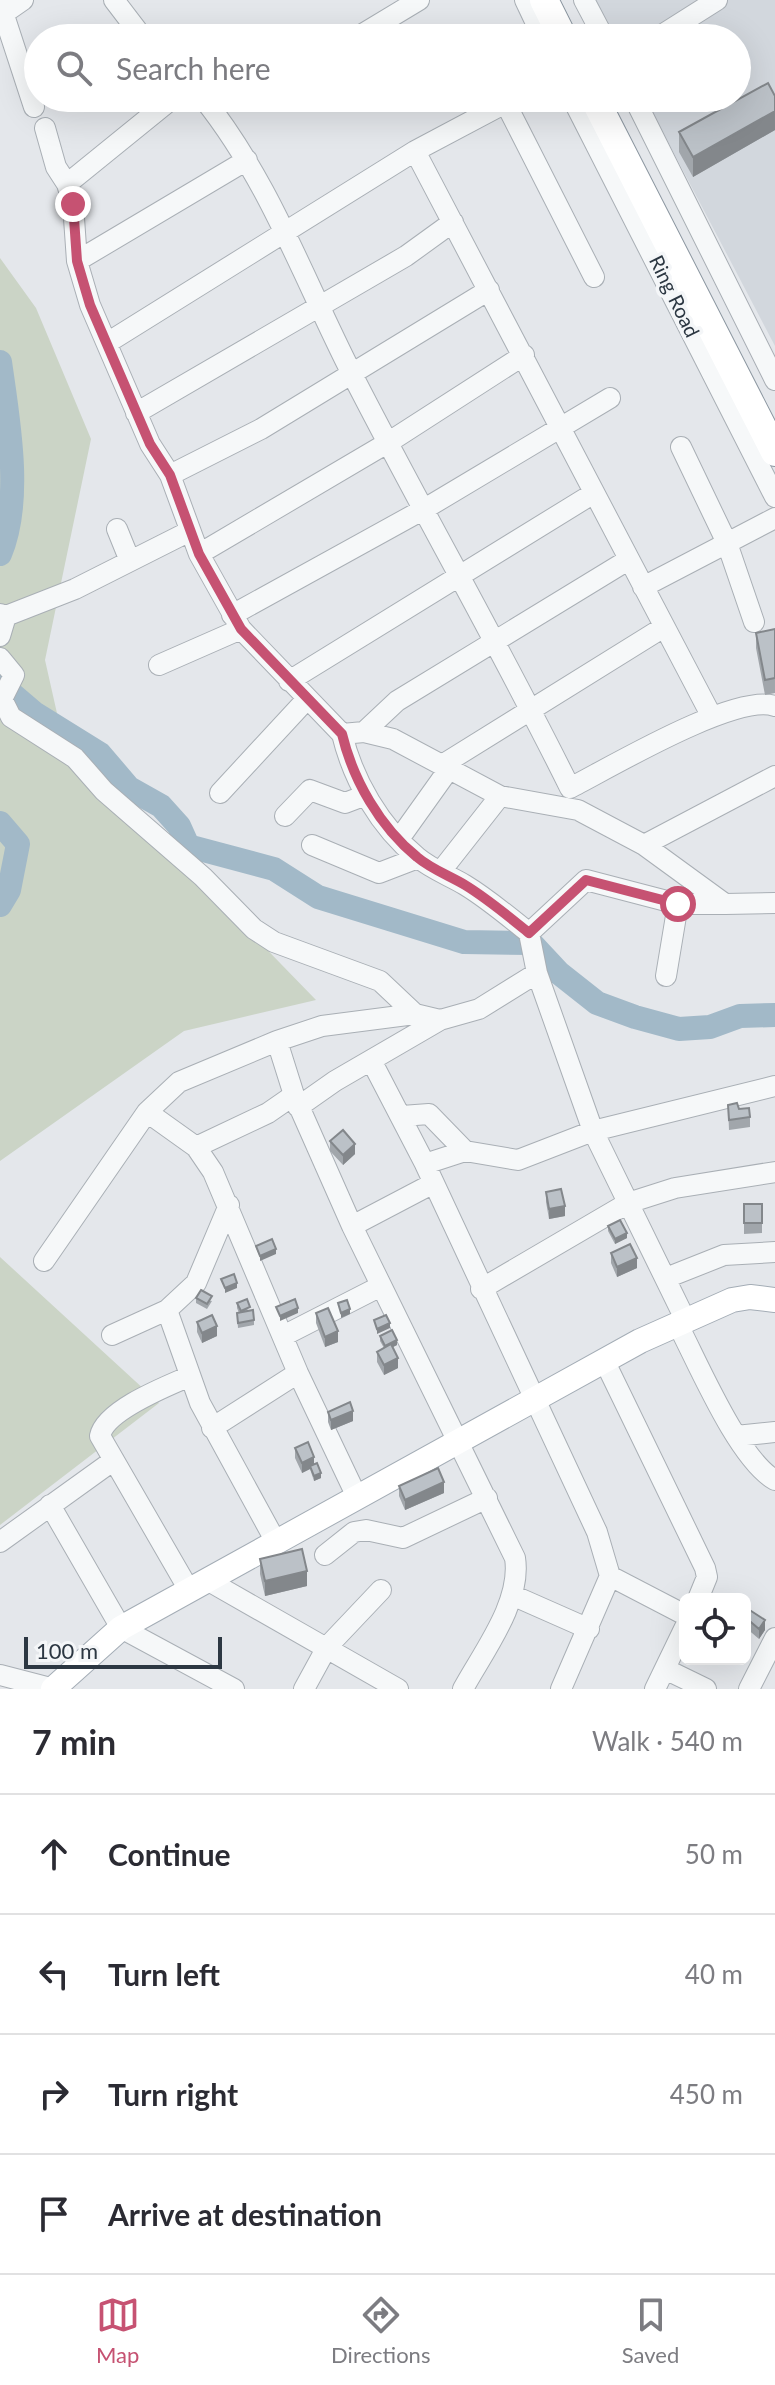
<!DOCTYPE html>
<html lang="en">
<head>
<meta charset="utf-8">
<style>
  body { margin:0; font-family:Lato,sans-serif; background:#f7f7f7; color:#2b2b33 }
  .controls { position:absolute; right:24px; bottom:24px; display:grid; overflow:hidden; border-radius:12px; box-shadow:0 8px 32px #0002 }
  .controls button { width:72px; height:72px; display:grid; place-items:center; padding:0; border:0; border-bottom:2px solid #e1e1e2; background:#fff; color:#2b2b33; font:40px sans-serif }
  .scale { position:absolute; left:24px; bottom:20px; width:198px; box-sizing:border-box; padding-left:8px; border:4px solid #2c3742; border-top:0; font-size:22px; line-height:28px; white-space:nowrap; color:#2c3742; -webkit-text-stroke:6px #f4f6f8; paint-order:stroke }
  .stop { position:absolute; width:24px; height:24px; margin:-18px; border:6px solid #c65272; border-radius:50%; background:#fff }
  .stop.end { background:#c65272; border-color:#fff; box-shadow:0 2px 8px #0008 }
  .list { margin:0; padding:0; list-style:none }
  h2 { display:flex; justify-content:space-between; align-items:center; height:104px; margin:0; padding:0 32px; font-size:34px }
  h2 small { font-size:26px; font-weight:400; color:#7c7c81 }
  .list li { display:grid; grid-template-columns:52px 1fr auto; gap:24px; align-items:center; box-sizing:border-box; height:120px; padding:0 32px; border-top:2px solid #e1e1e2 }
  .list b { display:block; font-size:30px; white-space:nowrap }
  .list em { font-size:26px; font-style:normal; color:#7c7c81 }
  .icon { flex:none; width:44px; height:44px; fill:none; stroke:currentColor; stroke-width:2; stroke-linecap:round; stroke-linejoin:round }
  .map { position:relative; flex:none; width:775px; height:1689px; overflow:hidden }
  .search { position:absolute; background:#fff; box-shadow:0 8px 32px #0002; left:24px; right:24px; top:24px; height:88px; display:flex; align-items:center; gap:20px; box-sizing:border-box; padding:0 28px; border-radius:44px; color:#7c7c81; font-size:30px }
  .sheet { height:584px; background:#fff }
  nav { display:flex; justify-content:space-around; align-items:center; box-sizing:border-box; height:112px; border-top:2px solid #e1e1e2; background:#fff; font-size:22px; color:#7c7c81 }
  nav a { display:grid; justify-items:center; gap:4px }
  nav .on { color:#c65272 }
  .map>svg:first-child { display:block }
  .built { fill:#d2d7dd }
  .green { fill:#cbd4c6 }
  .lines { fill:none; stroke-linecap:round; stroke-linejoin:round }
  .river { stroke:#a2b9c8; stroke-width:24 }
  .minor-casing { stroke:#a9afb5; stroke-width:22 }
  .major-casing { stroke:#a4adb6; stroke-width:26 }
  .highway-casing { stroke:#8c97a1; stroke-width:30 }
  .minor { stroke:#f6f8f9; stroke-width:20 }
  .major { stroke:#fff; stroke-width:24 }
  .highway { stroke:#fff; stroke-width:28 }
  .wall { fill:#a1a6ab }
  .shaded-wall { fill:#83878b }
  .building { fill:#bbc1c7; stroke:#83878b; stroke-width:2 }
  .route { stroke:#c65272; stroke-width:10 }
  .labels { text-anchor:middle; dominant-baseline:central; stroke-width:7; stroke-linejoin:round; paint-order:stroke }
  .street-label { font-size:20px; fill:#2c3742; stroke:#f4f6f8 }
</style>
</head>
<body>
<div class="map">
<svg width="775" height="1689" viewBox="0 0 775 1689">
  <rect width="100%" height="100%" fill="#e4e7eb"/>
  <!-- built -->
  <path class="built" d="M594,0H775V346L645,98H737V38H614Z"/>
  <!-- green -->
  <path class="green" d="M0,258L36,308L91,439L45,660L63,740L316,1000L184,1031L0,1161Z
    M0,1257L159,1403L0,1525Z"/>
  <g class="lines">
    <!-- river -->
    <path class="river" d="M0,362C8,419 23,500 0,554
      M0,684L34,713L100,754L129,788L161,806L179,826L188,846L274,869L318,897L464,942L531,943L559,973L597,1003L635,1017L679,1029L710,1027L740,1016L775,1015
      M0,823L18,844L9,890L0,905"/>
    <!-- minor casing -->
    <g class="minor-casing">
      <path id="minor" d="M114,0L143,38
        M525,0L543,38
        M584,0L604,38
        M0,3L34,107
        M0,16L23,0
        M356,38L419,0
        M657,38L717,0
        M173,98L67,184L73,204L77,261L90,305L150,444L170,475L199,554L241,629L342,734L364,732L393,739L500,796L578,810L644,845L725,904L775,903
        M203,98C269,180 304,280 352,374C423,513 501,648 570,788C611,767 735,693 775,706
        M515,98L415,151L712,717
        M572,98L775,497
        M634,98L775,380
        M505,102L594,277
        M45,128L56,167L67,184
        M77,261L247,160
        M107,343L415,151
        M136,413L406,256L453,222
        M681,447L727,543L754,622
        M170,475L261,429L489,290
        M117,529L130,561
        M199,554L389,442L524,355
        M643,587L775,518
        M0,614L6,616L75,589L188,532
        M232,615L426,508L610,398
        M0,636L6,616
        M0,658L14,675L2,699L11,717L75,758L104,791L203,877L254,929L274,942L380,981L415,1014
        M159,665L241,629
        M289,681L594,493
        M364,732L397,701L628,560
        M342,734C353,780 380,827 417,857C431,869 450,876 465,885C488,899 508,916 529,933L586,880L678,904H725
        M442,765L664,627
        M220,793L306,700
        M285,816L310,790L345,803L366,795
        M399,839L449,769
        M312,845L379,873L418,858
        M644,845L775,776
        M441,871L500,796
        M666,976L678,904
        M277,1041L322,1026L415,1014L440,1020L479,1009L537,973
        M371,1060L425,1164L597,1532L610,1576L561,1689
        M298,1107L335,1081L440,1020
        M402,1116L429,1114L465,1151
        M196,1147L268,1113L294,1095
        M425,1164L465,1151L518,1160L593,1131L537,973L529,933
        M352,1226L432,1184
        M44,1261L147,1112
        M666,1278L724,1255L775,1252
        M481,1289L628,1203L675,1188L775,1172
        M167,1310L200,1403L276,1542
        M685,1319L593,1131L775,1086
        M677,1323C698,1363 738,1459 775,1480
        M112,1335L167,1310L196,1283L229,1205
        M283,1336L381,1286
        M604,1360L705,1568L707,1577L698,1599
        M212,1428L298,1373
        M736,1436L775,1432
        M357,1497L298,1373L213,1172L196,1147L147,1112L179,1082L277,1041L294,1095L352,1226L515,1558C522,1602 483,1652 463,1689
        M50,1505L121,1628L234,1689
        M0,1542L114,1460
        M325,1555L354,1532L366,1530L403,1538L487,1498
        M610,1576L685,1615
        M207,1580L398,1689
        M189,1590L100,1436C105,1410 167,1386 190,1376
        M512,1595L589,1629
        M665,1669L706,1689
        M0,1675L54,1689
        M304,1689L327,1647L381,1590
        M655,1689L685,1627
        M749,1689L775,1638"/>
    </g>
    <!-- major casing -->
    <g class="major-casing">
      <path id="major" d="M53,1689L121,1628L640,1341L732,1300L750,1297L775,1300"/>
    </g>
    <!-- highway casing -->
    <g class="highway-casing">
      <path id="highway" d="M544,0L563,38
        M594,98L775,452"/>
    </g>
    <!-- minor -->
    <use href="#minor" class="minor"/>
    <!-- major -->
    <use href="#major" class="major"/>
    <!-- highway -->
    <use href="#highway" class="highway"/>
  </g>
  <!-- wall -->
  <path class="wall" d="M775,96V130L693,177L679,152V132Z
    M775,629V693L765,695L756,648V633Z
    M728,1105L739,1109L750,1117V1127L729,1130Z
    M330,1141L355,1154L343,1165L330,1151Z
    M546,1192L565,1216L549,1219L546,1202Z
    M744,1204H762V1233L744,1234Z
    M608,1226L627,1238L615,1244L608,1231Z
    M611,1253L637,1268L617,1277L611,1263Z
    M196,1298L212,1301L207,1309L196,1303Z
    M237,1303L250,1311L254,1320V1325L238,1328L237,1313H239L237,1308Z
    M316,1313L338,1342L325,1347L316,1323Z
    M197,1322L217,1336L202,1343L197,1332Z
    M380,1336L397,1345L393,1347L398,1368L384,1375L377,1362V1352L384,1348L380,1341Z
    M328,1412L353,1421L331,1430L328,1422Z
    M295,1448L314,1464L321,1478L314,1481L310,1469L302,1473L295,1458Z
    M399,1486L444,1493L405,1510L399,1496Z
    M260,1559L307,1586L265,1596L260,1574Z
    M745,1607L765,1630L759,1639L745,1627Z"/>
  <!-- shaded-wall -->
  <path class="shaded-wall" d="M775,111V130L693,177V157Z
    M355,1144V1154L343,1165V1155Z
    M565,1206V1216L549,1219V1209Z
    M627,1233V1238L615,1244V1239Z
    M276,1249V1254L260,1261V1256Z
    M637,1258V1268L617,1277V1267Z
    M237,1283V1288L225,1293V1288Z
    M298,1308V1313L280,1321V1316Z
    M350,1309V1314L341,1318V1313Z
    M390,1323V1328L377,1334V1329Z
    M217,1326V1336L202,1343V1333Z
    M338,1331V1342L325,1347V1337Z
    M397,1340V1345L385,1351V1346Z
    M398,1358V1368L384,1375V1365Z
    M353,1411V1421L331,1430V1420Z
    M314,1457V1467L310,1466V1469L302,1473V1463Z
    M321,1473V1478L314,1481V1476Z
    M444,1482V1493L405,1510V1500Z
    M307,1571V1586L265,1596V1581Z
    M765,1620V1630L759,1639V1629Z"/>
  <!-- building -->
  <path class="building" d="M768,83L775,96V111L693,157L679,132Z
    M775,629V678L765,680L756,633Z
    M737,1103L739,1109L749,1108L750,1117L729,1120L728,1105Z
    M343,1130L355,1144L343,1155L330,1141Z
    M561,1189L565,1206L549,1209L546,1192Z
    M744,1204H762V1223H744Z
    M620,1220L627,1233L615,1239L608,1226Z
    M272,1239L276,1249L260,1256L256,1246Z
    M630,1244L637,1258L617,1267L611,1253Z
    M234,1274L237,1283L225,1288L221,1279Z
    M201,1290L212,1296L207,1304L196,1298Z
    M247,1299L250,1307L241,1311L237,1303Z
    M295,1299L298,1308L280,1316L276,1307Z
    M347,1300L350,1309L341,1313L338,1303Z
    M328,1308L338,1331L325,1337L316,1313Z
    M253,1310L254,1320L238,1323L237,1313Z
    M212,1315L217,1326L202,1333L197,1322Z
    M386,1315L390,1323L377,1329L374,1320Z
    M392,1330L397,1340L385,1346L380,1336Z
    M391,1344L398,1358L384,1365L377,1352Z
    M350,1402L353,1411L331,1420L328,1412Z
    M308,1442L314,1457L302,1463L295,1448Z
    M317,1463L321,1473L314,1476L310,1466Z
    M438,1468L444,1482L405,1500L399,1486Z
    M302,1549L307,1571L265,1581L260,1559Z
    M745,1607L765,1620L759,1629L745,1617Z"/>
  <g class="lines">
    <!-- route -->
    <path class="route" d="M73,204L77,261L90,305L150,444L170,475L199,554L241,629L342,734C353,780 380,827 417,857C431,869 450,876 465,885C488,899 508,916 529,933L586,880L678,904"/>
  </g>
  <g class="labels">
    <!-- street labels -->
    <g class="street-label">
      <text transform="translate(675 296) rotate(64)">Ring Road</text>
    </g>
  </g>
</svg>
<div class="controls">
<button><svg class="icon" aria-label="locate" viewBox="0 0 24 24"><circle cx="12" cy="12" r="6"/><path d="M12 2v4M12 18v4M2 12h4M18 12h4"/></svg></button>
</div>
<div class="scale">100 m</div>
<div class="stop" style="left:678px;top:904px"></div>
<div class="stop end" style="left:73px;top:204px"></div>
<div class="search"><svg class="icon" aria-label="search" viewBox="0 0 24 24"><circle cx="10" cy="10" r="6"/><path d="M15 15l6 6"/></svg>Search here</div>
</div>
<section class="sheet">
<h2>7 min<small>Walk · 540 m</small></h2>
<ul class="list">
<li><svg class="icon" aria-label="ahead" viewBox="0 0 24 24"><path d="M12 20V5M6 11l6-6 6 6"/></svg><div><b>Continue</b></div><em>50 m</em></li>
<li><svg class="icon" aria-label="left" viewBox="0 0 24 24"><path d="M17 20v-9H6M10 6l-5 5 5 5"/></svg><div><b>Turn left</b></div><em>40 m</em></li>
<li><svg class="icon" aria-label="right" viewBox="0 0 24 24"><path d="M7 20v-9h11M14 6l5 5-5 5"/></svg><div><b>Turn right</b></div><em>450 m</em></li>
<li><svg class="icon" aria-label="arrive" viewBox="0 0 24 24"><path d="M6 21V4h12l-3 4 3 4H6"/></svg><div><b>Arrive at destination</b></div></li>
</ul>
</section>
<nav>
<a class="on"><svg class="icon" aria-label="map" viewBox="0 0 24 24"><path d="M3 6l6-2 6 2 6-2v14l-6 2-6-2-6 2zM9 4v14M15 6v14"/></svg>Map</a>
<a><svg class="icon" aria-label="directions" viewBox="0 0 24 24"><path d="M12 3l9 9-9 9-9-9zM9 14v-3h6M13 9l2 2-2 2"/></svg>Directions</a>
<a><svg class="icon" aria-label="saved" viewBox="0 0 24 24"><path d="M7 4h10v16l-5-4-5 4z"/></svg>Saved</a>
</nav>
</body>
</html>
